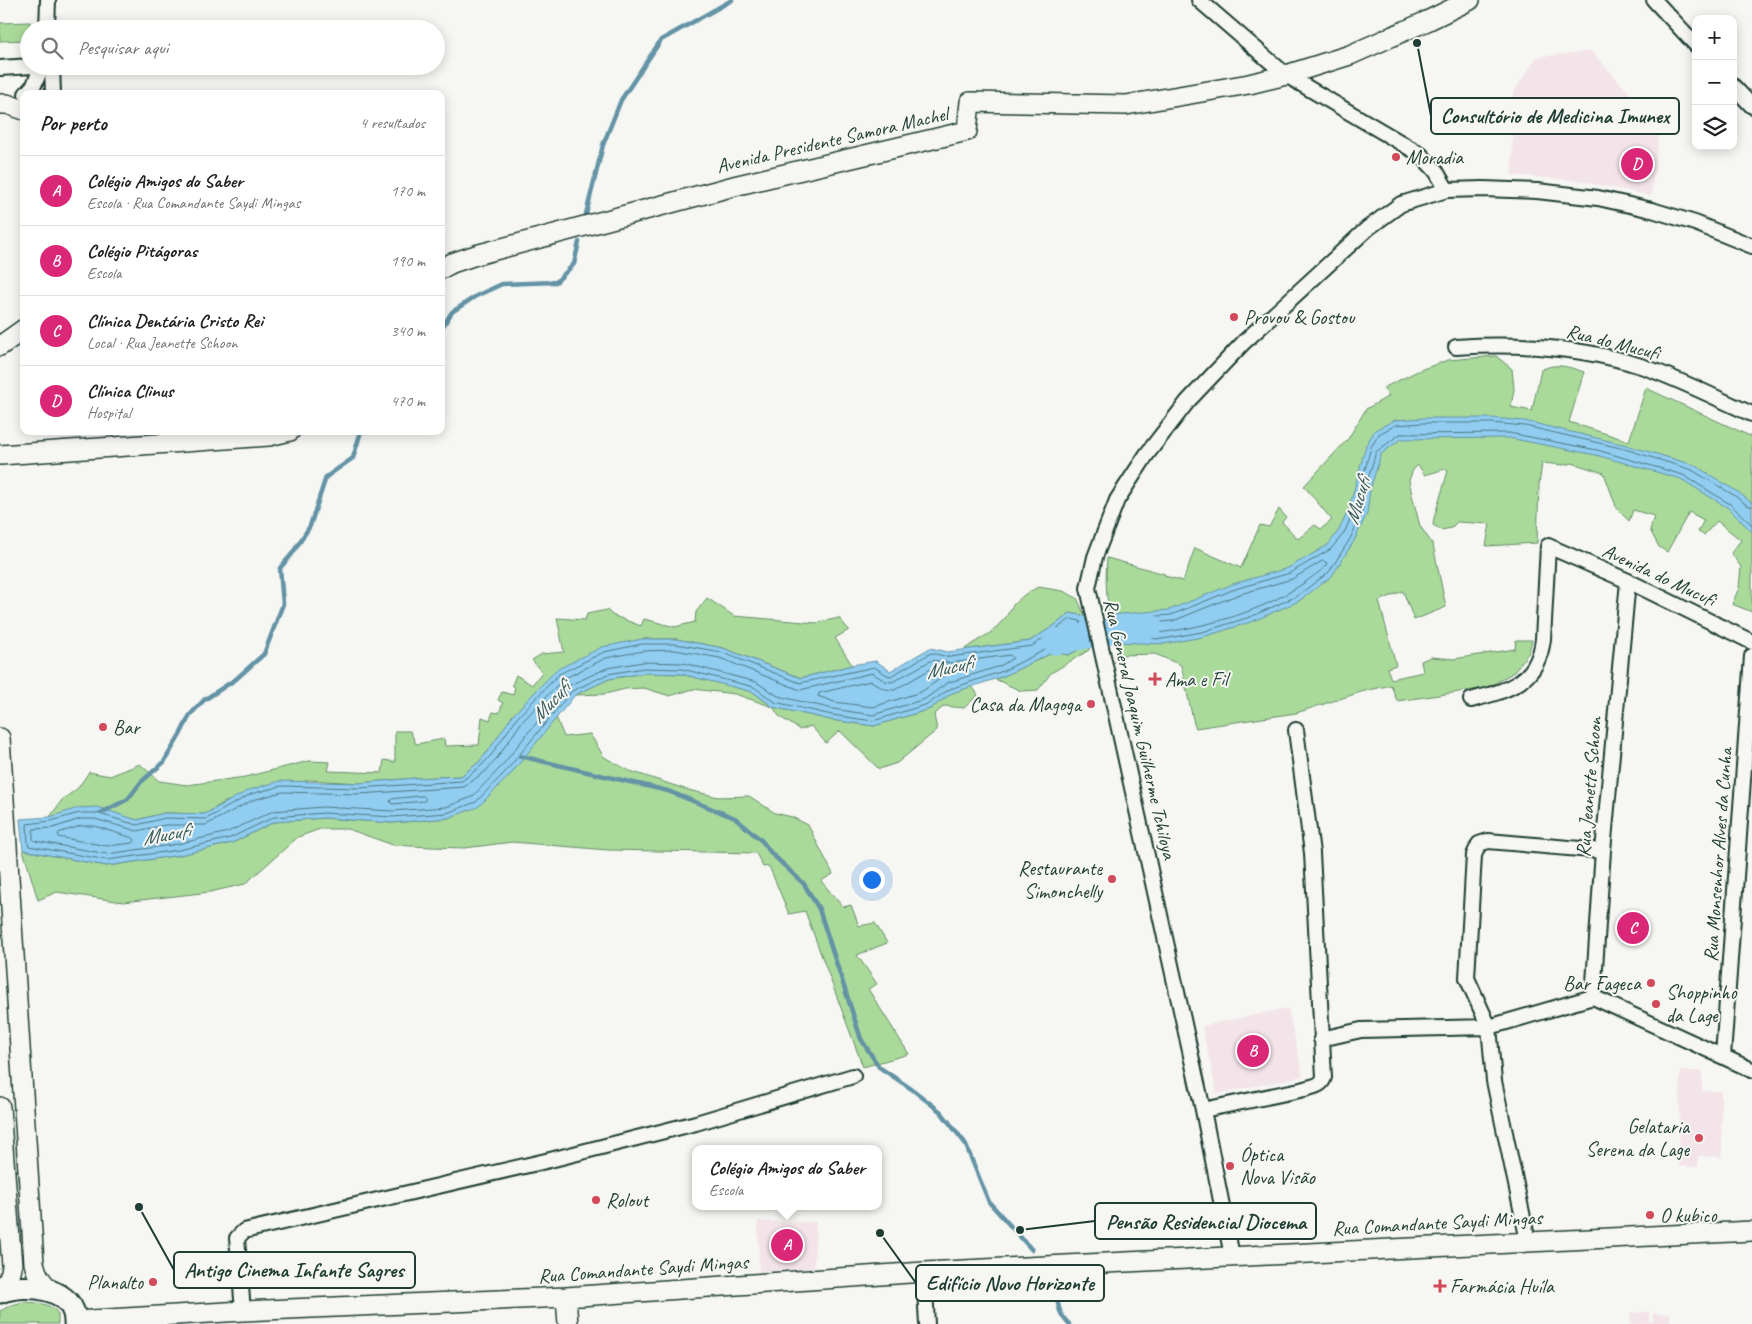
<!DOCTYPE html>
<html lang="pt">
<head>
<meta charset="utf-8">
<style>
  body { margin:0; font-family:Caveat,sans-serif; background:#f6f6f6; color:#202124 }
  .controls { position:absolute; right:15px; top:15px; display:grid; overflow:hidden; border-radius:10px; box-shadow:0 2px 12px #0003 }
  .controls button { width:45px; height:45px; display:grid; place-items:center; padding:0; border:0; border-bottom:1px solid #e0e0e0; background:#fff; color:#202124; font:25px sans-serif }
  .you { position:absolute; left:871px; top:879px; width:18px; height:18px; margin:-12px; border:4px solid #fff; border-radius:50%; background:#1a73e8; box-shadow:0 0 0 8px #1a73e833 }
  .badge { display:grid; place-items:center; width:32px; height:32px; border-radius:50%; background:#db2777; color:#fff; font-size:16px; font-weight:700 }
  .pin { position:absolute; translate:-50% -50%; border:2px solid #fff; box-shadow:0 1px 5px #0006 }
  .popup { position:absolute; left:692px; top:1145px; width:190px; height:65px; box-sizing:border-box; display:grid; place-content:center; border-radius:10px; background:#fff; filter:drop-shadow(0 1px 4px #0005); font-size:16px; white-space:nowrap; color:#757577 }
  .popup b { font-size:19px; color:#202124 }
  .popup::after { content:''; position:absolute; left:50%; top:100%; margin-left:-10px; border:10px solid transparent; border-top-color:#fff }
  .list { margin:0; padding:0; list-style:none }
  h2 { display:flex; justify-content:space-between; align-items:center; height:65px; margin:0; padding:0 20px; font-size:21px }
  h2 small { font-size:16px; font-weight:400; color:#757577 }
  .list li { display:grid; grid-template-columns:32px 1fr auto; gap:15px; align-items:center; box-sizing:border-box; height:70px; padding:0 20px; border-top:1px solid #e0e0e0 }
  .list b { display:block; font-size:19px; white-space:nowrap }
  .list p { margin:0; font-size:16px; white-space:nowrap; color:#757577 }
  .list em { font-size:16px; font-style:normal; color:#757577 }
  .icon { flex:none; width:28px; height:28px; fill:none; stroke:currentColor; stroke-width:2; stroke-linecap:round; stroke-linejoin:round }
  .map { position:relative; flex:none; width:1752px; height:1324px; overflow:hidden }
  .search { position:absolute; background:#fff; box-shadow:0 2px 12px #0003; left:20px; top:20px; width:425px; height:55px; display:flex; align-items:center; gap:12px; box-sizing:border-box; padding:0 18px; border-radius:28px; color:#757577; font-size:19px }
  .panel { position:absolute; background:#fff; box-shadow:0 2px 12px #0003; left:20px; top:90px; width:425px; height:345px; border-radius:10px }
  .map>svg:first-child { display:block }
  .built { fill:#f3e4ea }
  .green { fill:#aada9a; stroke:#648c67 }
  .water { fill:#91cdf1; stroke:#6393a5 }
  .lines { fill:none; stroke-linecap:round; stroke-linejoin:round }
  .shore { stroke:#4d7780; stroke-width:1 }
  .stream { stroke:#6393a5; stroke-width:4.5 }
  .river { stroke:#91cdf1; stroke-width:26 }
  .street-casing { stroke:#1f3d34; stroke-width:18 }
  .secondary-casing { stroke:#1f3d34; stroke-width:22 }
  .primary-casing { stroke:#1f3d34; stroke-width:25 }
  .street { stroke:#f6f6f2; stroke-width:14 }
  .secondary { stroke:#f6f6f2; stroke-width:19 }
  .primary { stroke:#f6f6f2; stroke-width:21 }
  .poi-dot { fill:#d1495b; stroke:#f6f6f2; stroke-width:2 }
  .labels { text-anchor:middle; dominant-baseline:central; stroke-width:4; stroke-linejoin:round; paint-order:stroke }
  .street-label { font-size:20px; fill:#1f3d34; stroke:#f6f6f2 }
  .poi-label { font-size:20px; fill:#1f3d34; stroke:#f6f6f2; text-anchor:start }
  .water-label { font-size:21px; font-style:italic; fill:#365a5a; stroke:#f6f6f2 }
  .leader { fill:none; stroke:#1f3d34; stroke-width:2 }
  .callout-dot { fill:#1f3d34; stroke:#f6f6f2; stroke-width:2 }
  .callout { fill:#f6f6f2; stroke:#1f3d34; stroke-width:2 }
  .callout-label { font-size:21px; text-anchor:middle; font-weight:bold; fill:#1f3d34 }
</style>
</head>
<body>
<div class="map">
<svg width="1752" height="1324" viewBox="0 0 1752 1324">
  <rect width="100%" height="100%" fill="#f6f6f2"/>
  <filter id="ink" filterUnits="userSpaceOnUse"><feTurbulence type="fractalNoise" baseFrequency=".02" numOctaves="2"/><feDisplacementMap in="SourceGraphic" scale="10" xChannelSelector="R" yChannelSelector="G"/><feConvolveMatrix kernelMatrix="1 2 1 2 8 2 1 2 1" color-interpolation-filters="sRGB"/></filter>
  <g filter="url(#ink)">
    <!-- built -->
    <path class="built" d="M1591,51L1660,127L1651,196L1581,181L1512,175L1513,93L1537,57Z
      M1288,1008L1303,1076L1217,1094L1202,1026Z
      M1680,1071H1702V1091H1721L1722,1157L1698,1156V1167L1679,1166Z
      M758,1221L816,1222L814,1269L759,1273Z
      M1649,1312V1322H1653V1314H1670V1324H1631L1630,1313Z"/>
    <!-- green -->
    <path class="green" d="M30,22L29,40L0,41V23Z
      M1496,356L1512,369L1514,389L1511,407L1532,411L1541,370C1556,362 1569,367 1584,372L1569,422L1629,441L1646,388L1752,437V612L1732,604L1739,588L1741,567L1731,553L1741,540L1717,521L1704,535L1698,532L1704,520L1689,512L1667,552L1659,547L1650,530L1654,516L1633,510L1629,521L1617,509L1604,473L1572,463L1563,465L1542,463L1539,485L1537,543L1486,546L1490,524L1457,522L1451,528L1442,530L1433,525L1434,518L1448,471L1445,469L1425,475L1418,465L1413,470L1409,480L1412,495L1420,526L1433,545L1446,607L1414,620L1403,591L1379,601L1396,665L1387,668L1391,679L1423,672L1421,661L1431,657L1454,659L1515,649L1516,640H1532L1529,652L1514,672L1487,688L1397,701L1391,685L1361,692L1296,713L1196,728L1194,724L1181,665L1155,654L1120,655C1109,621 1104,593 1107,558L1165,574V576L1183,581L1195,548L1241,568L1260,525L1269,527L1279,509L1286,517L1282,522L1298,539L1315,525L1321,529L1332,520L1304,486L1348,439L1366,409L1389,396L1383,388L1420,370L1448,360Z
      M1038,587L1063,591L1077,598L1085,616L1070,613L1055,625L1030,641L963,650L993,631L1006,617L1013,605L1024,595Z
      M707,598L734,616L816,623L839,618L849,630L835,638L852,665L801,678L723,648L676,639H642L488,751L479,762L461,776L415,778L359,783L309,780L225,802L205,814L164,813L137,820L119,815L50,817L62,800L78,788L89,772L110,776L140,764L159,781L187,785L245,777L309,761L330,762L328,771L382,773L384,760L395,762V731H410L416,744L444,739L445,746L479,745L482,717L490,720L493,712L499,713L503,703L498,700L502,692L513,695L515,687L512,685L516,675L532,685L542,672L532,660L542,654L564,652L557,618L585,620L587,614L607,610L612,615L641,626L644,619L675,627L695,622L696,612Z
      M1090,644L1089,650L1051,673L1038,690L1021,691L995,679L1004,676L1054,652L1068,655Z
      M644,673L681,674L727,685L753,692L773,707L831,720L874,726L930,709L952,693L972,686L978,695L964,708L944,706L934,715L937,730L897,763L879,769L840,731L826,743L811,726L800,730L779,716L773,707L735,694L693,689L670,696L644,688L625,689L605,694L575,695L609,679Z
      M556,717L564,737L590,734L604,757L630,771L688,790L718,797L749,796L775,813L792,817L808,825L833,874L821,881L843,907L851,905L859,926L875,923L887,943L857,955L877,984L868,989L909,1054L863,1067L805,911L789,914L769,866L763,867L756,853L608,850L512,842L465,848L432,847L393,845L348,829H320L298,837L245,884L210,892L123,902L57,892L38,900L23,850L107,866L180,855L232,843L274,822L324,818L392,823L448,818L478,806L510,775Z
      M23,1302C35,1303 51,1302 58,1314V1324H0V1311L12,1305Z"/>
    <!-- water -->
    <path class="water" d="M1423,418H1492L1525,421L1626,445L1694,465L1738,492L1752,503V532L1728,508L1681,479L1596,455L1509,438L1401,439L1381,454L1370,490L1367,514L1354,541L1332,576L1299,601L1251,622L1203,637L1163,644L1116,642L1109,615L1169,610L1233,584L1288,568L1328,545L1339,530L1349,509L1366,445L1375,430L1395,420Z
      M1070,613L1085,616L1090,644L1068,655L1054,652L1004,676L952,693L930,709L874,726L831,720L773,707L753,692L681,674L644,673L609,679L575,695L510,775L478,807L448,818L392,823L324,818L274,822L232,843L180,855L107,866L23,850L20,819L50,817L78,808L97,807L137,820L164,813L205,814L249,790L280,781L359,783L415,778L461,776L479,762L488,751L512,716L556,670L602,647L642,639H676L723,648L801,678L852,665L876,661L890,671L930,648L948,652L1030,641L1055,625Z"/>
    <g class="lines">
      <!-- shore -->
      <path class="shore" d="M1752,506H1748L1735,496L1692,470L1625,449L1525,426L1492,423H1423L1396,425L1379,434L1371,447L1354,511L1344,533L1331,549L1290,573L1235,589L1171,615L1118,619L1116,622L1121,637L1163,639L1202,632L1250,617L1297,596L1329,572L1350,539L1362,513L1365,489L1376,452L1400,434L1509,433L1597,450L1683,475L1730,504L1752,525
        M1323,561L1327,563C1324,570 1317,573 1311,578C1269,609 1215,625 1165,632C1152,634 1139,632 1126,631L1124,629V626L1126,625L1173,621L1237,595L1292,579Z
        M1071,619L1080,621L1084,640L1083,642L1068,649L1051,647L1003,671L950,689L928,704L873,721L832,715L775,702L754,687L682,669L644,668L608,674L572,691L506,771L476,802L447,813L392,817L324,813L274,817L230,838L179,850L107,860L29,846L28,844L27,824L51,821L79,813H96L137,825L165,818L206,819L251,794L281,786L359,788L462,781L482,765L492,754L516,719L559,674L604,652L642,644H676L721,652L800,683L874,667L887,675L891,676L931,653L949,657L1032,646Z
        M1072,626L1075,627L1076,638L1067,643L1057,641V637Z
        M675,650L720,658L800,690L872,673L885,681L892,682L932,660L950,663L1010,655L1013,658L1000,666L947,683L925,699L873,715L833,709L778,696L756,682L683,663L643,662L607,668L568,686L527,734L501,767L472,797L446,807L392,811L323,807L273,811L228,832L178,844L107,854L35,841L33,839V832L34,829L53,828L80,819H95L137,831L165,825H206L253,800L282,792L359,794L464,787L487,770L497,758L521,723L563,679L606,658L643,651Z
        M933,668L946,671L947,674L921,692L873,707L834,702L818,696L819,693L871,681L884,689L894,690Z
        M423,796L426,799L424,801L392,804L390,801L392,799Z
        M81,826H94L133,838L135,841L133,843L107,846L58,837L59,833Z"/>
      <!-- stream -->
      <path class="stream" d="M586,214L603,145L621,100L661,40L732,0
        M441,329L452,312L476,296L502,284L556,282L574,264L579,242
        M520,756L668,791L735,818L762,841L771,853L804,884L819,909L861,1039L879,1067L913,1090L941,1112L965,1143L989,1202L1032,1250
        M101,813L128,799L141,782L164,762L181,733L190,715L204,700L236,679L264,654L283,604L280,568L292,554L310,526L326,477L353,458L361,431
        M1057,1288C1057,1302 1058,1314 1069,1324"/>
      <!-- river -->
      <path class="river" d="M1055,642L1118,629L1149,626"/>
      <!-- street casing -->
      <g class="street-casing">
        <path id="street" d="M1199,0L1286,75L1420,154L1436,171L1447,190
          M1654,0L1696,45
          M47,29L48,0
          M52,66L53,94
          M0,68L32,66
          M1733,86L1752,106
          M26,94L34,85L42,66
          M1456,347C1519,343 1584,347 1644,367C1681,380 1716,398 1752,414
          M1471,700C1508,690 1538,683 1543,639L1548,546L1628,581L1752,642
          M1593,997L1603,851L1628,581
          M1321,1039L1361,1030L1489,1027L1593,997L1752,1070
          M1723,1056L1752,656
          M1203,1110L1305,1089C1313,1086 1322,1086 1324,1077L1312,853L1296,730
          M1528,1241L1494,1081L1489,1027L1467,978L1474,855L1479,844L1488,841L1603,851
          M1232,1256L1203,1110L1088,588L1095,557L1117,500L1147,454L1188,401L1244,342L1368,228L1401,204L1447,190L1483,189L1537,191L1598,198L1652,210L1695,223L1752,246
          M924,1272L927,1324
          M243,1311L237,1238L244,1231L550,1160L696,1123L853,1076"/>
      </g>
      <!-- secondary casing -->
      <g class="secondary-casing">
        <path id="secondary" d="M0,104H7L24,110
          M441,269L452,263L476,255L738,185L967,131L970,102L1126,105L1249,84L1286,75L1350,55L1427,21L1470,0
          M0,346L24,329
          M0,455L269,436L290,431
          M0,738L34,1263C37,1276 42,1282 51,1291
          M0,1107L12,1266C11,1277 8,1282 0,1289
          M566,1297L568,1324
          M75,1321L243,1311L566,1297L924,1272L1752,1231"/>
      </g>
      <!-- primary casing -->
      <g class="primary-casing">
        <path id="primary" d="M0,1292C26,1282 77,1287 75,1324"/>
      </g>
      <!-- street -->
      <use href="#street" class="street"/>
      <!-- secondary -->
      <use href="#secondary" class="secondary"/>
      <!-- primary -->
      <use href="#primary" class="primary"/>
    </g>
  </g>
  <!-- markers -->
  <g class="poi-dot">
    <circle cx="1396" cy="157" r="5"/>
    <circle cx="1234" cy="317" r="5"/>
    <path d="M1152.5 671.5h5v5h5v5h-5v5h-5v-5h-5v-5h5z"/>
    <circle cx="1091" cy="704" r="5"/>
    <circle cx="103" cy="727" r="5"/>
    <circle cx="1112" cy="879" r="5"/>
    <circle cx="1651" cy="983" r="5"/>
    <circle cx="1656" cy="1004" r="5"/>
    <circle cx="1699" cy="1138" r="5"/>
    <circle cx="1230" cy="1166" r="5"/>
    <circle cx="596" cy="1200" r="5"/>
    <circle cx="1650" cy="1215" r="5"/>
    <circle cx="153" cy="1282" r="5"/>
    <path d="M1437.5 1278.5h5v5h5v5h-5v5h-5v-5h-5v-5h5z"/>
  </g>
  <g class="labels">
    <!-- street labels -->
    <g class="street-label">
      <text transform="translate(832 140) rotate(-13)">Avenida Presidente Samora Machel</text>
      <text transform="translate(1613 342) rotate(14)">Rua do Mucufi</text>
      <text transform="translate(1659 575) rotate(25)">Avenida do Mucufi</text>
      <text transform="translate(1140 729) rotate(77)">Rua General Joaquim Guilherme Tchiloya</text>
      <text transform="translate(1589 787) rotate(-85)">Rua Jeanette Schoon</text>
      <text transform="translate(1718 855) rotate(-86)">Rua Monsenhor Alves da Cunha</text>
      <text transform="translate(1437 1223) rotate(-3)">Rua Comandante Saydi Mingas</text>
      <text transform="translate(643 1269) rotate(-4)">Rua Comandante Saydi Mingas</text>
    </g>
    <!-- poi labels -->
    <g class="poi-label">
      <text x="1406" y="157">Moradia</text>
      <text x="1244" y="317">Provou &amp; Gostou</text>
      <text x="1165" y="679">Ama e Fil</text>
      <text x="1081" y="704" text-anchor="end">Casa da Magoga</text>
      <text x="113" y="727">Bar</text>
      <text x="1102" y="868" text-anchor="end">Restaurante<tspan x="1102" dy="23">Simonchelly</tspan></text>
      <text x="1641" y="983" text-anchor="end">Bar Fageca</text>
      <text x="1666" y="992">Shoppinho<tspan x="1666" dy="23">da Lage</tspan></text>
      <text x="1689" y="1126" text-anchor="end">Gelataria<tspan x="1689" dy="23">Serena da Lage</tspan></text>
      <text x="1240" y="1154">Óptica<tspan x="1240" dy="23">Nova Visão</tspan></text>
      <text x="606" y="1200">Rolout</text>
      <text x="1660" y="1215">O kubico</text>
      <text x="143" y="1282" text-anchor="end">Planalto</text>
      <text x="1450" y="1286">Farmácia Huíla</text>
    </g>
    <!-- water labels -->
    <g class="water-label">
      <text transform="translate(1357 501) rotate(-74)">Mucufi</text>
      <text transform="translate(949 667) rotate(-12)">Mucufi</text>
      <text transform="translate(550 702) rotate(-48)">Mucufi</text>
      <text transform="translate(166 834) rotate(-10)">Mucufi</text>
    </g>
  </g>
  <!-- callouts -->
  <path class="leader" d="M1417 43L1431 116M1020 1230L1095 1221M139 1207L174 1270M880 1233L916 1283"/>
  <g class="callout-dot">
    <circle cx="1417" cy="43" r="5"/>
    <circle cx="1020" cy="1230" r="5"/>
    <circle cx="139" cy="1207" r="5"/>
    <circle cx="880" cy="1233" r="5"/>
  </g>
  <g class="callout">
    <rect x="1431" y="98" width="248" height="36" rx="5"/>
    <rect x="1095" y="1203" width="221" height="36" rx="5"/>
    <rect x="174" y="1252" width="241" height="36" rx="5"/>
    <rect x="916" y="1265" width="188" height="36" rx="5"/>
  </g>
  <g class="callout-label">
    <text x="1555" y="123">Consultório de Medicina Imunex</text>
    <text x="1206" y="1229">Pensão Residencial Diocema</text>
    <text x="294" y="1277">Antigo Cinema Infante Sagres</text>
    <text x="1010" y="1290">Edifício Novo Horizonte</text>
  </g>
</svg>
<div class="controls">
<button>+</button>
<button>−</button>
<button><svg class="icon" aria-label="layers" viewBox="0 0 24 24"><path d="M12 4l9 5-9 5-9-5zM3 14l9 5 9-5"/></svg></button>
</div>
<div class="you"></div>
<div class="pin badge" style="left:787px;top:1245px">A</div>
<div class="popup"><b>Colégio Amigos do Saber</b>Escola</div>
<div class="pin badge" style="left:1253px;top:1051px">B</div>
<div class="pin badge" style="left:1633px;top:928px">C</div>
<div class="pin badge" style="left:1637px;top:164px">D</div>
<div class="search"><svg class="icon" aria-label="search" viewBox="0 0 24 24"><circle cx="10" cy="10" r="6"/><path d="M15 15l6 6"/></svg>Pesquisar aqui</div>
<section class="panel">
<h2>Por perto<small>4 resultados</small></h2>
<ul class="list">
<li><span class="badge">A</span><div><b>Colégio Amigos do Saber</b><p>Escola · Rua Comandante Saydi Mingas</p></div><em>170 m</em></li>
<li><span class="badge">B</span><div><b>Colégio Pitágoras</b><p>Escola</p></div><em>190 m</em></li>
<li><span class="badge">C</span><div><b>Clínica Dentária Cristo Rei</b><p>Local · Rua Jeanette Schoon</p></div><em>340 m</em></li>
<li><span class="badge">D</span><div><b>Clínica Clinus</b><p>Hospital</p></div><em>470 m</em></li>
</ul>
</section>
</div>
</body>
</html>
